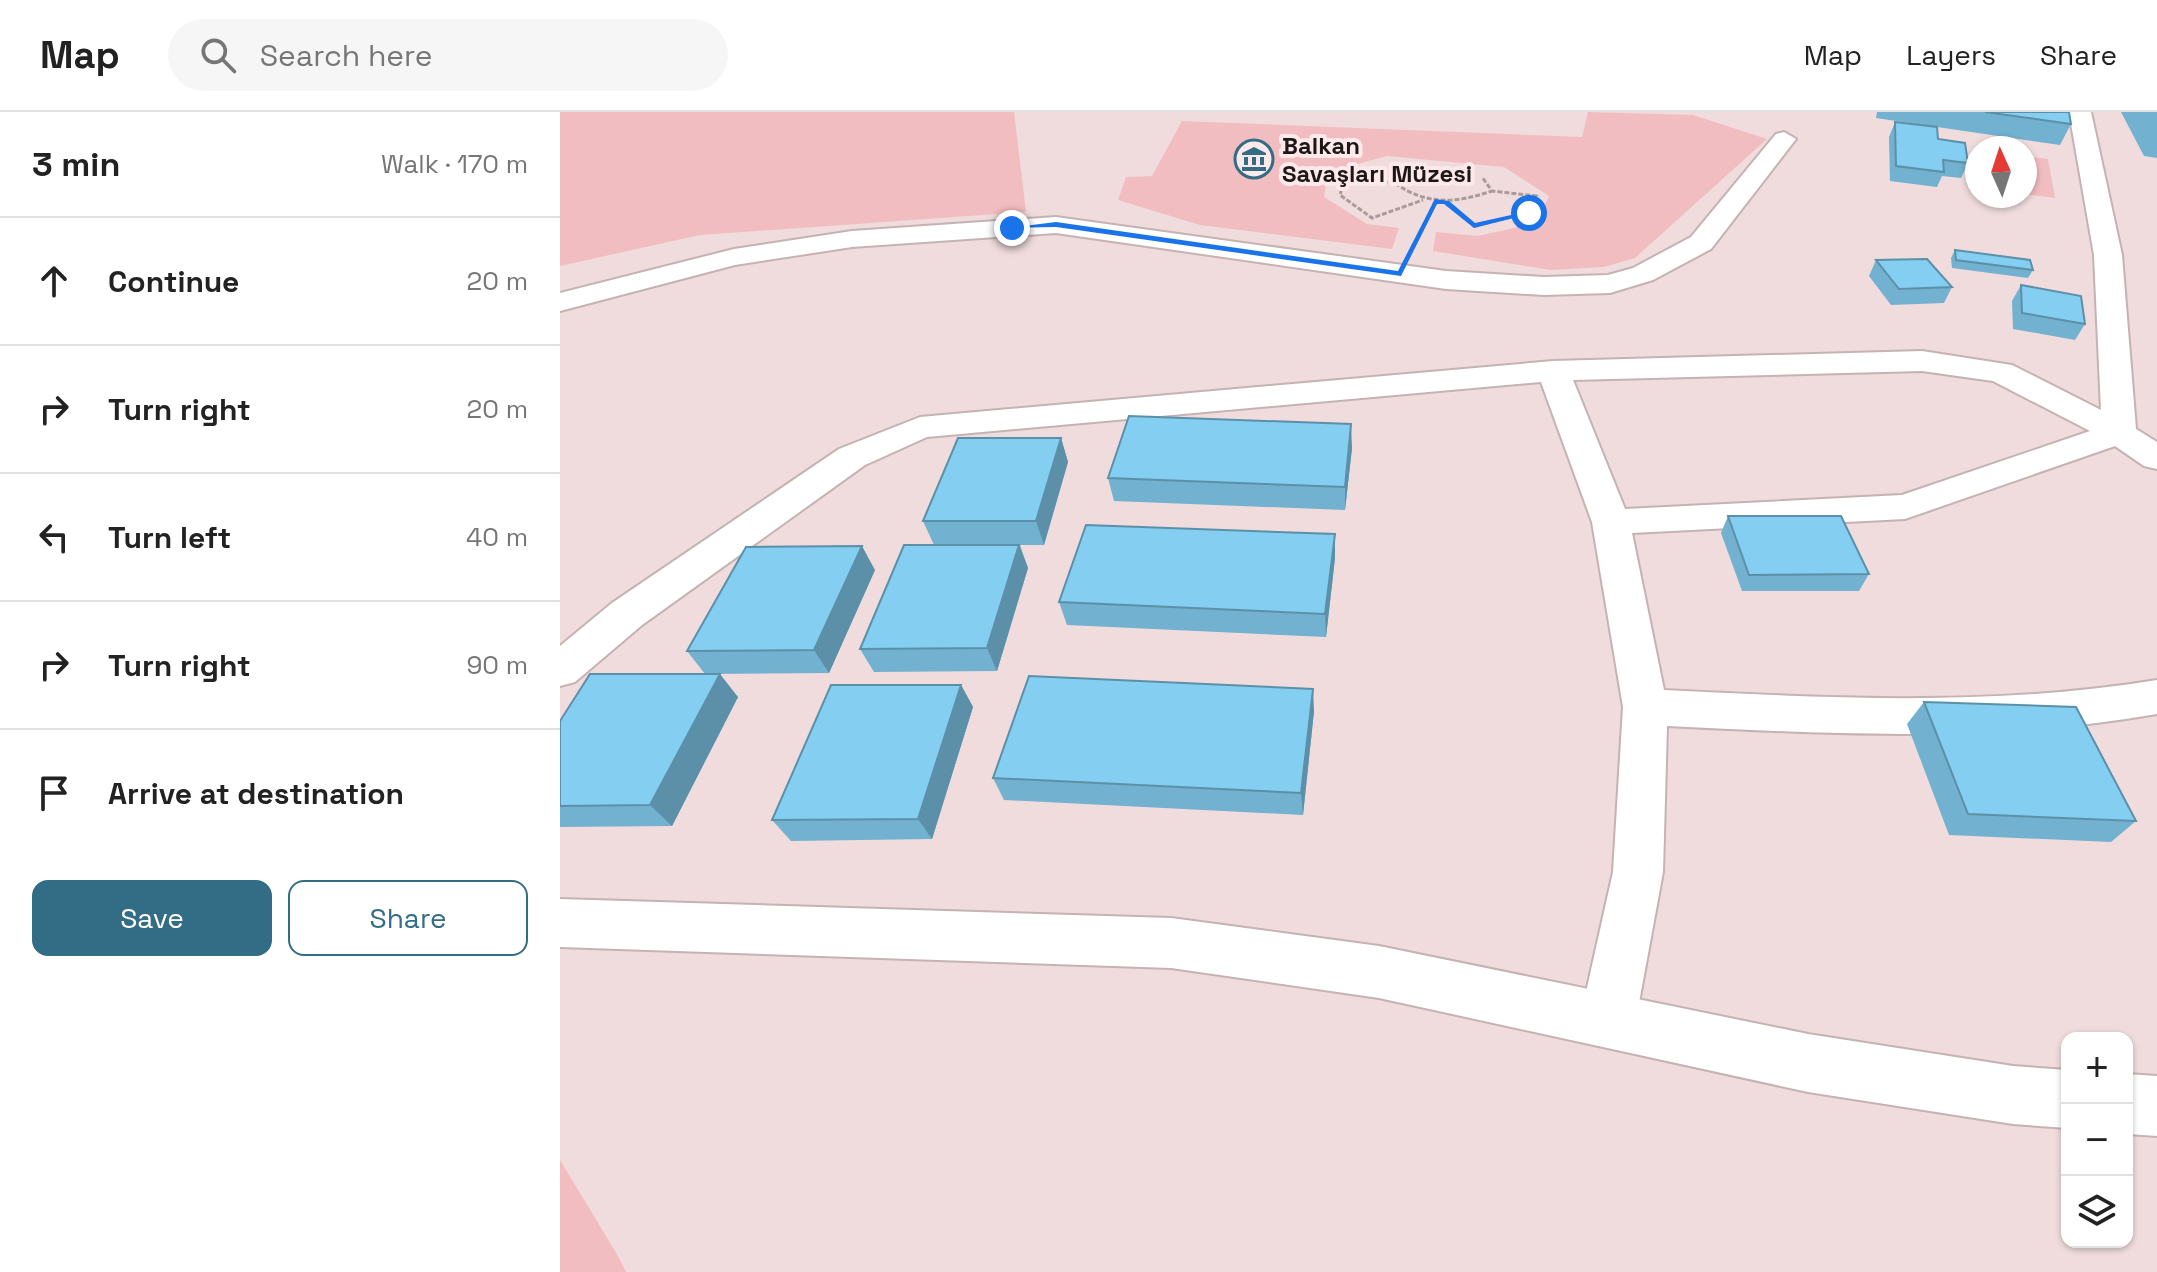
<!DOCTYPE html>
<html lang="en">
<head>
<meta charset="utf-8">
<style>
  body { margin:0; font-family:"Space Grotesk",sans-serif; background:#f6f6f6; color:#222 }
  .controls { position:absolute; right:24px; bottom:24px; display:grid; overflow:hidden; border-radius:16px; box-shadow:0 2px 6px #0004 }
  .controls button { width:72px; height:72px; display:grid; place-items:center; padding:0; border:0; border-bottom:2px solid #e0e0e0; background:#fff; color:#222; font:40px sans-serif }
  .compass { position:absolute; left:1405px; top:24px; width:72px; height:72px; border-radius:50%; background:#fff; box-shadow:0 2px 6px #0004; rotate:357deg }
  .stop { position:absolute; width:24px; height:24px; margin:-18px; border:6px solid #1a73e8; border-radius:50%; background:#fff }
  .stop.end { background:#1a73e8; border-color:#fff; box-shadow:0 2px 8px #0008 }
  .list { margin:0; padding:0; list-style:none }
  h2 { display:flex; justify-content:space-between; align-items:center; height:104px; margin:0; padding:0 32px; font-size:34px }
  h2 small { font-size:26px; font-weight:400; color:#767676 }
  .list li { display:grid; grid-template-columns:52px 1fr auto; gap:24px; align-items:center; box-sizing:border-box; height:128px; padding:0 32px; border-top:2px solid #e0e0e0 }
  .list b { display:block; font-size:30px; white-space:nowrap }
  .list em { font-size:26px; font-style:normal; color:#767676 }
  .actions { display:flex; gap:16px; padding:24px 32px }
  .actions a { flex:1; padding:18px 0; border:2px solid #336c85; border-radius:16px; text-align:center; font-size:28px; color:#336c85 }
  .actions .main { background:#336c85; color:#fff }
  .icon { flex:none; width:44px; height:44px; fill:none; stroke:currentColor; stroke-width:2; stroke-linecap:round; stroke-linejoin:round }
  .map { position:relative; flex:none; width:1597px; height:1160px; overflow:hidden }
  header { display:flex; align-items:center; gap:48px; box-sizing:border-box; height:112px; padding:0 40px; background:#fff; border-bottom:2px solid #e0e0e0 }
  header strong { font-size:38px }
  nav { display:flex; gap:44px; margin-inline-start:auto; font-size:28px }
  .search { width:560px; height:72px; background:#f6f6f6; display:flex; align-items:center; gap:20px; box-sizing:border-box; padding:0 28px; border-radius:44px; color:#767676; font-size:30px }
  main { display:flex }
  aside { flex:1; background:#fff }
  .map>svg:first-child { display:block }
  .green { fill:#f2bdc0 }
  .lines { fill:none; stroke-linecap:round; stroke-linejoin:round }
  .minor-casing { stroke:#c5b2b3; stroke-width:4 }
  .major-casing { stroke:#c5b2b3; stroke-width:4 }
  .path { stroke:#aa9b9b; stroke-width:3; stroke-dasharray:5 2; stroke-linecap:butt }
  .minor { fill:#fff; fill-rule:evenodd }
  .major { fill:#fff; fill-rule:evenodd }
  .wall { fill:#72b1cf }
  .shaded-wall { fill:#5c90a9 }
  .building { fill:#84cef1; stroke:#5c90a9; stroke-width:2 }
  .route { fill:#1a73e8 }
  .labels { text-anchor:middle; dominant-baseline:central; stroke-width:8; stroke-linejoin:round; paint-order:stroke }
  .far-poi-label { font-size:24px; font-weight:bold; fill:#1d1717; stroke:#fde9ea; text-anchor:start }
</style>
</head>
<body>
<header>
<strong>Map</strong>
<div class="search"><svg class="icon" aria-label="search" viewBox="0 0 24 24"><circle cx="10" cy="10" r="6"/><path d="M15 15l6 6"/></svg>Search here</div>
<nav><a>Map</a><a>Layers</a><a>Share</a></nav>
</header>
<main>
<aside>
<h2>3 min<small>Walk · 170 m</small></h2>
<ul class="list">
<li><svg class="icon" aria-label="ahead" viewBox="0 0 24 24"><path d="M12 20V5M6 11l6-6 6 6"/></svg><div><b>Continue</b></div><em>20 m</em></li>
<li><svg class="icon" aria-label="right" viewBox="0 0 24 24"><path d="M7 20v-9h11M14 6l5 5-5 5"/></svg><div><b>Turn right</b></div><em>20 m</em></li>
<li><svg class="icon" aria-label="left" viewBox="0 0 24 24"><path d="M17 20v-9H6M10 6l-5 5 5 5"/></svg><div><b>Turn left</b></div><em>40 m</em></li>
<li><svg class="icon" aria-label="right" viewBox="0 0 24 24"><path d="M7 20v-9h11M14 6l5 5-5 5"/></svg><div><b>Turn right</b></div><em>90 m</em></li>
<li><svg class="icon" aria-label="arrive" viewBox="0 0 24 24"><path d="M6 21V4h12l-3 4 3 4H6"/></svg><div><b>Arrive at destination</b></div></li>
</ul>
<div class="actions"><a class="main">Save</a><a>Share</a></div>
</aside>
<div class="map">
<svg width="1597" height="1160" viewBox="0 0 1597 1160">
  <rect width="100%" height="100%" fill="#f0dcdd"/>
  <!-- green -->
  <path class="green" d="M0,0H454L466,100L140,123L0,154Z
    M1028,0L1133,3L1207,27L1075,146L1044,155L991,158L873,139L876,120L918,124L976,111L989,84L944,55L827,44L768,60L764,85L807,112L839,116L832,137L640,113L558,88L566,65L592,64L622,9L1022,25Z
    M1465,44L1488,47L1495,86L1465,82Z
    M0,1048L58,1144L66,1160H0Z"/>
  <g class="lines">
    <!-- minor casing -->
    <g class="minor-casing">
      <path id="minor" d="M1509,0H1531L1562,143L1576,317L1597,330V357L1584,354L1555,334L1345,407L1072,421L1104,578C1269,586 1433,595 1597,568V602C1434,631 1272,622 1107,614L1103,760L1076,907L1068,927L1048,935L1028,927L1020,907L1053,760L1063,595L1032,410L981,270L367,325L305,353L82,513L15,570L0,574V534L52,491L279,337L360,305L993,249L1362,239L1452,253L1541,298L1534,143ZM1362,259L1433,269L1530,319L1342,383L1065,397L1013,268Z
        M1224,20L1236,27L1151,137L1093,168L1050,181L984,183L886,177L496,121L292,135L175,153L0,199V181L174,137L292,119L496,105L886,159L984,165L1048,163L1073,156L1131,125L1216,22Z"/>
    </g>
    <!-- major casing -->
    <g class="major-casing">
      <path id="major" d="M0,787L611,806L819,834L1248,922L1453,954L1507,958V1016L1453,1012L1248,980L819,886L611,856L0,835Z
        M1567,962L1597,964V1024L1567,1022Z"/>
    </g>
    <!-- path -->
    <path class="path" d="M860,59L835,71C867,94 896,91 932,79L922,65
      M835,71L785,65L780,83L812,106L863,88
      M886,90L914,114L969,101L977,84L932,79
      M855,132L875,89"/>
    <!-- minor -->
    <use href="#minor" class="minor"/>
    <!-- major -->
    <use href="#major" class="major"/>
  </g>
  <!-- wall -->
  <path class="wall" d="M1317,0H1509L1511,12L1500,33L1316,6Z
    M1561,0H1597V46L1584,44Z
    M1335,10L1378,27L1408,51L1401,66L1382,64L1377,75L1330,69L1329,25Z
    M1395,138L1473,158L1468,166L1392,156L1391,146Z
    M1316,148L1392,175L1384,191L1331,193L1309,164Z
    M1461,173L1525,212L1515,228L1453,217L1452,189Z
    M501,326L508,350L484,433H460L468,456L437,559L314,560L300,537L374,433L363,409Z
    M792,336L785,398L554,389L548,366Z
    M1168,404L1309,462L1299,479H1182L1161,421Z
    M775,422V446L766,525L507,513L499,490Z
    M315,458L269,561L145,562L127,539Z
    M401,573L413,595L372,727L231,729L212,708Z
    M178,585L112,714L0,715V609Z
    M1364,590L1576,709L1551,730L1389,723L1347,612Z
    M754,599L743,703L444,688L433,666Z"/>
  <!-- shaded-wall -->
  <path class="shaded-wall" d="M791,312L792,336L785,398V375Z
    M501,326L508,350L484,433L476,409Z
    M775,422V446L766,525L765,502Z
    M459,433L468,456L437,559L427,536Z
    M302,434L315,458L269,561L254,538Z
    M160,562L178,585L112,714L90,693Z
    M401,573L413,595L372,727L358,707Z
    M753,577L754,599L743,703L741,681Z"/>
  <!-- building -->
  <path class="building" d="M1425,0H1509L1511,12Z
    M1335,10L1377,15L1378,27L1405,31L1408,51L1383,48L1384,60L1336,54Z
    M1395,138L1470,148L1473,158L1396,148Z
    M1367,147L1392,175L1339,177L1316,148Z
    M1461,173L1521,184L1525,212L1462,201Z
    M569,304L791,312L785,375L548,366Z
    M398,326H501L476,409H363Z
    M1168,404H1281L1309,462L1189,463Z
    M526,413L775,422L765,502L499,490Z
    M344,433H459L427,536L300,537Z
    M302,434L254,538L127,539L186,435Z
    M30,562H160L90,693L0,694V609Z
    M469,564L753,577L741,681L433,666Z
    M271,573H401L358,707L212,708Z
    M1364,590L1516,595L1576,709L1408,702Z"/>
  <!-- route -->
  <path class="route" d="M875,87L889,89L915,111L969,99L973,101L914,116L884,92H877L841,164L496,115L448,116L496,110L838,159Z"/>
  <!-- icons -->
  <defs>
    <g id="museum-ring" transform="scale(2)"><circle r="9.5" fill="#fde9ea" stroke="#336c85" stroke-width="1.5"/><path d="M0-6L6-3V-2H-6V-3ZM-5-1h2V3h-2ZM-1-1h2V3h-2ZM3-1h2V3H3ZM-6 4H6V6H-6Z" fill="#336c85"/></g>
  </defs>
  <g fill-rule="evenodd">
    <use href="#museum-ring" x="694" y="47"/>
  </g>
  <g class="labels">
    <!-- far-poi labels -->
    <g class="far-poi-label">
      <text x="722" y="33">Balkan<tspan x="722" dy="28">Savaşları Müzesi</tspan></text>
    </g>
  </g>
</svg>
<div class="controls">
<button>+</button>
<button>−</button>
<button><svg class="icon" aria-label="layers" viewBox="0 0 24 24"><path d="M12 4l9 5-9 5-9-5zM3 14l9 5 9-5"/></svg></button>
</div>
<svg class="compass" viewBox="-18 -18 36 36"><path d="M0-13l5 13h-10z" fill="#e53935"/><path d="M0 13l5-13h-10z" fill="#767676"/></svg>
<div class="stop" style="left:969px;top:101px"></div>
<div class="stop end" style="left:452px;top:116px"></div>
</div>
</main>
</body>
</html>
